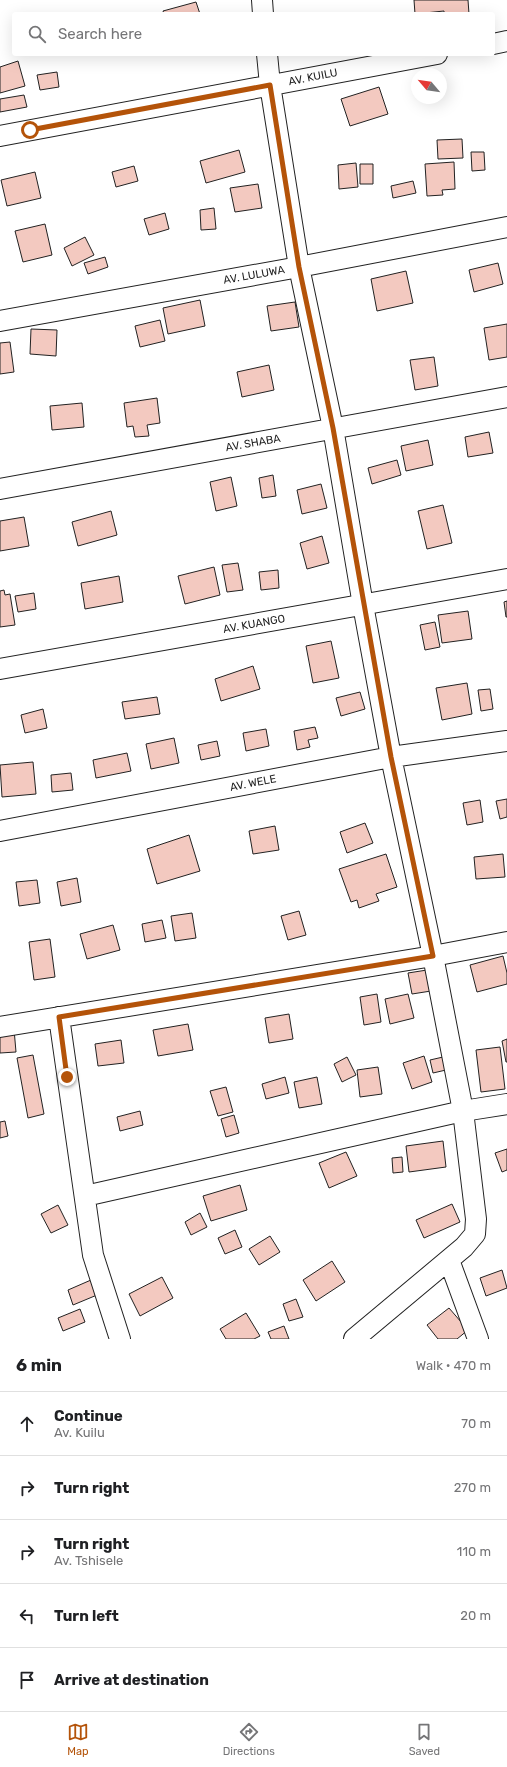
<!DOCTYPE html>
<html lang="en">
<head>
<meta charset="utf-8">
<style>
  body { margin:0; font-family:Rubik,sans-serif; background:#f2f2f2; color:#202124 }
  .compass { position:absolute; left:411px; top:68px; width:36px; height:36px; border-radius:50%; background:#fff; box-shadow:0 4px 16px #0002; rotate:299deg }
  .stop { position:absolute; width:12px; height:12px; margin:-9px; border:3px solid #b45309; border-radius:50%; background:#fff }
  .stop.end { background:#b45309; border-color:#fff; box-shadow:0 1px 4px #0008 }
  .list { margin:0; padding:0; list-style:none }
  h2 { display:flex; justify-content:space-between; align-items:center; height:52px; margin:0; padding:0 16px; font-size:17px }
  h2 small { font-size:13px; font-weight:400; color:#757577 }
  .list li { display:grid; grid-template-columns:26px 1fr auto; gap:12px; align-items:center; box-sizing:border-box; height:64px; padding:0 16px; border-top:1px solid #e0e0e0 }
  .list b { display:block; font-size:15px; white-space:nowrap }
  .list p { margin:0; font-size:13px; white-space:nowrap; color:#757577 }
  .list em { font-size:13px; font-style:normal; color:#757577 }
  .icon { flex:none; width:22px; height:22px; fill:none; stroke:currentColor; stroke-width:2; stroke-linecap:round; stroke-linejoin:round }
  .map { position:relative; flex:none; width:507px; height:1339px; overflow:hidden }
  .search { position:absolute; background:#fff; box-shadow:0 4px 16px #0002; left:12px; right:12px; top:12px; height:44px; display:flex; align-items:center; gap:10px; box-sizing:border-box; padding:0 14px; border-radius:4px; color:#757577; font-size:15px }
  .sheet { height:372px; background:#fff }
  nav { display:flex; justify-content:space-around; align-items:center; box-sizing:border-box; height:56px; border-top:1px solid #e0e0e0; background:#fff; font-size:11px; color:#757577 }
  nav a { display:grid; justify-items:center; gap:2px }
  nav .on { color:#b45309 }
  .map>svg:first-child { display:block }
  .building { fill:#f3c9c0; stroke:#222 }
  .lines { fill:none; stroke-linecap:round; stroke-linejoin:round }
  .street-casing { stroke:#222; stroke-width:22 }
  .street { stroke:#fff; stroke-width:20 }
  .route { stroke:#b45309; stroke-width:5 }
  .labels { text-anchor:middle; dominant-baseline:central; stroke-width:3; stroke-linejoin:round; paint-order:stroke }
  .street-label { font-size:11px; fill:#222; stroke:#fff }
</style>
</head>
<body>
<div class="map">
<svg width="507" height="1339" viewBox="0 0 507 1339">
  <rect width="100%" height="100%" fill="#fff"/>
  <!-- building -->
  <path class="building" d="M414,0H468L469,14H444V11L415,14Z
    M196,2L200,14H164L163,11Z
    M18,61L25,86L0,93V67Z
    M57,72L59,87L40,90L37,75Z
    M379,87L388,114L350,126L341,99Z
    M24,95L27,107L0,112V99Z
    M462,139L463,158L438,159L437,140Z
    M239,150L245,172L206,183L200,161Z
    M471,152H484L485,170L472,171Z
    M454,162L455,189L442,190L443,195L427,196L425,164Z
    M356,163L358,187L339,189L338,165Z
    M360,164H373V184H360Z
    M134,166L138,181L116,187L112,172Z
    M35,172L41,198L7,206L1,180Z
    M413,181L416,193L393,198L391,186Z
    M258,184L262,208L235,212L230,188Z
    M214,208L216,229L201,230L200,210Z
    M165,213L169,229L149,235L144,219Z
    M45,224L52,255L23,262L15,231Z
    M85,237L94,255L72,266L64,248Z
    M105,257L108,267L88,274L84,263Z
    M498,263L503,284L474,292L469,270Z
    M406,271L413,303L377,311L371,279Z
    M200,300L205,326L168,334L163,308Z
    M295,302L299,327L271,331L267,306Z
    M160,320L165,341L140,347L135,326Z
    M507,324V357L489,360L484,328Z
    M31,329L57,330L56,356L30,354Z
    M10,342L14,372L0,374V343Z
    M434,357L438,386L415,390L410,360Z
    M269,365L274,390L242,397L237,372Z
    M157,398L160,423L147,425L149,436L135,437L133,426L127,427L124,403Z
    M82,403L84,427L52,430L50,406Z
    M489,432L493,453L468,457L465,437Z
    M428,440L433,465L406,471L401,446Z
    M397,460L401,475L372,484L368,468Z
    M273,475L276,496L262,498L259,478Z
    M231,477L237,506L216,511L210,482Z
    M321,484L327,508L302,514L297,490Z
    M443,505L452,543L427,549L418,511Z
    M111,511L117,535L78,546L72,522Z
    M24,517L29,546L0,551V521Z
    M322,536L329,563L307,569L300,543Z
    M238,563L243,590L227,592L222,565Z
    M214,567L220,595L185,604L178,576Z
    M278,570L279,588L261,590L259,572Z
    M119,576L123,602L85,609L81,583Z
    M4,590L5,595L10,594L15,625L0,627V591Z
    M34,593L36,609L18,612L15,596Z
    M507,601V617H506L504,602Z
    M468,611L472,639L442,643L438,615Z
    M435,622L440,647L425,650L420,625Z
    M331,641L339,678L313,683L306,646Z
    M253,666L260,689L221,701L215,679Z
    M467,683L472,714L442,720L436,688Z
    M490,689L493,709L481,711L478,690Z
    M360,692L365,709L341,716L336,698Z
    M157,697L160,714L125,719L122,702Z
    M43,709L47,728L25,733L21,715Z
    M315,727L318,738L308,740L310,747L297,750L294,731Z
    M266,729L269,746L246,751L243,733Z
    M174,738L179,763L151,769L146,744Z
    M217,741L220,756L201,760L198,745Z
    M127,753L131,771L96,778L93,760Z
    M33,762L36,794L2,797L0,765Z
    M71,773L73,790L52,792L51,775Z
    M507,799V817L500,819L496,801Z
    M480,800L483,822L467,825L463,803Z
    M365,823L373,843L347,853L340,832Z
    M275,826L279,850L253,854L249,831Z
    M189,835L200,871L157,884L147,849Z
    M386,854L397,887L376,894L379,901L359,908L357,900L351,902L339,869Z
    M503,854L505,877L476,879L474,857Z
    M77,878L81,902L61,906L57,882Z
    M37,880L40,903L19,906L16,882Z
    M299,911L306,935L288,940L281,916Z
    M192,913L196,938L175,941L171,916Z
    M162,920L166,938L145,942L142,924Z
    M113,925L120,950L87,959L80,934Z
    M50,939L55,977L34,980L29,942Z
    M503,956L507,973V984L477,992L470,965Z
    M427,970L431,991L412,994L408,973Z
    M377,994L381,1022L364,1025L360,997Z
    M408,994L414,1018L390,1024L385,999Z
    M289,1014L293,1039L269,1043L265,1018Z
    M188,1024L193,1050L158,1056L153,1030Z
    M14,1029L16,1052L0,1053V1030Z
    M507,1039V1062H506L502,1041Z
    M121,1040L124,1063L98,1066L95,1044Z
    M500,1047L505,1089L481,1092L476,1050Z
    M33,1055L44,1114L28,1118L17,1058Z
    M424,1056L432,1082L412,1089L403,1063Z
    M347,1057L356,1075L342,1082L334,1064Z
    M443,1057L446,1070L433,1073L430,1060Z
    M378,1067L382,1094L360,1097L357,1070Z
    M285,1077L289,1093L266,1099L262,1084Z
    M317,1077L322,1104L299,1108L294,1082Z
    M226,1087L233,1112L218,1116L210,1091Z
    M140,1111L143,1125L120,1131L117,1117Z
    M234,1115L239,1133L226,1137L221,1119Z
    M5,1121L8,1136L0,1138V1122Z
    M443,1141L446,1167L409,1172L406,1146Z
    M507,1149V1170L502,1172L495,1153Z
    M346,1152L357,1176L329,1188L319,1163Z
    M402,1157L403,1172L393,1173L392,1158Z
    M240,1185L247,1210L211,1221L203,1196Z
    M452,1204L460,1222L424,1238L416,1220Z
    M58,1205L68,1225L51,1233L41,1214Z
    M200,1213L207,1227L191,1235L185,1222Z
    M235,1230L242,1247L225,1254L218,1238Z
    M270,1236L280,1252L259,1265L249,1249Z
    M332,1261L345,1282L316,1301L303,1280Z
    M502,1270L507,1288L486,1296L480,1278Z
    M162,1277L173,1298L140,1316L129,1294Z
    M91,1280L97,1295L73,1305L68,1290Z
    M296,1299L303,1317L289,1321L283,1304Z
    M449,1308L468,1330L457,1339H438L427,1325Z
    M80,1309L85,1322L63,1331L58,1318Z
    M246,1313L260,1336L254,1339H226L220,1329Z
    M284,1326L289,1339H271L268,1332Z"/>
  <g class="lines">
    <!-- street casing -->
    <g class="street-casing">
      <path id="street" d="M262,0L263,14
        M493,44L507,41
        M267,54L270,85L299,267L333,428L363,605L391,757L433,956L463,1111L476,1219L475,1234L464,1247L354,1339
        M0,136L437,54
        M0,321L299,267L507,227
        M0,489L507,397
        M0,669L507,579
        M0,831L391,757L507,741
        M59,1017L93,1255L120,1339
        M0,1027L433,956L507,942
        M85,1196L463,1111L507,1104
        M449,1260L478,1339"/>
    </g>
    <!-- street -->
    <use href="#street" class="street"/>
  </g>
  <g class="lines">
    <!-- route -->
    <path class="route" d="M30,130L270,85L299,267L333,428L391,757L433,956L59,1017L67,1077"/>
  </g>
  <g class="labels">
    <!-- street labels -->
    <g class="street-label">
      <text transform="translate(313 77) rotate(-11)">AV. KUILU</text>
      <text transform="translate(254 275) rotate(-10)">AV. LULUWA</text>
      <text transform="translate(253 443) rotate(-10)">AV. SHABA</text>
      <text transform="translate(254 624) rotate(-10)">AV. KUANGO</text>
      <text transform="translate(253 783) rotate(-11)">AV. WELE</text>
    </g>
  </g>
</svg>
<svg class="compass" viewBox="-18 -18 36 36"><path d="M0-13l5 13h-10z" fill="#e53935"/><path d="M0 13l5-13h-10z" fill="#757577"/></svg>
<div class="stop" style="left:30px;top:130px"></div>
<div class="stop end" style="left:67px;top:1077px"></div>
<div class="search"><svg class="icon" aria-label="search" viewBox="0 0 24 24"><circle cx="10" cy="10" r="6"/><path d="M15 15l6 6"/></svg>Search here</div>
</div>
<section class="sheet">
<h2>6 min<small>Walk · 470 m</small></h2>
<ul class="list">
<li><svg class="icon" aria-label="ahead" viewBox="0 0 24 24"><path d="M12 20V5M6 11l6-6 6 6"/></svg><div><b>Continue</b><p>Av. Kuilu</p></div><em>70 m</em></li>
<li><svg class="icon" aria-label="right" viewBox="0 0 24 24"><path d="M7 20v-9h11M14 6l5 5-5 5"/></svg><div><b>Turn right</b></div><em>270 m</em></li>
<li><svg class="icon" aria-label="right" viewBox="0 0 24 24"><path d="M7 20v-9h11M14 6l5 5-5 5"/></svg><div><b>Turn right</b><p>Av. Tshisele</p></div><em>110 m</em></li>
<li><svg class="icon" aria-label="left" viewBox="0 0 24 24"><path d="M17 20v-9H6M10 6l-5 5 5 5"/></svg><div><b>Turn left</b></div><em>20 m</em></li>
<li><svg class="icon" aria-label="arrive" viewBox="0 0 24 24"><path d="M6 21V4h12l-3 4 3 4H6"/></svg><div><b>Arrive at destination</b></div></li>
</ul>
</section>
<nav>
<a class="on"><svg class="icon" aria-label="map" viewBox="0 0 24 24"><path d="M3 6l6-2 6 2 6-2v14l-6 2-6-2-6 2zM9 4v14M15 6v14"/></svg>Map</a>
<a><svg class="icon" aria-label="directions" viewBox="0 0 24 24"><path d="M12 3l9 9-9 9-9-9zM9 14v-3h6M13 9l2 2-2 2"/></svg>Directions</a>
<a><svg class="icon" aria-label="saved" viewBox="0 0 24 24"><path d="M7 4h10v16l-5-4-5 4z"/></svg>Saved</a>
</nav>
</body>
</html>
